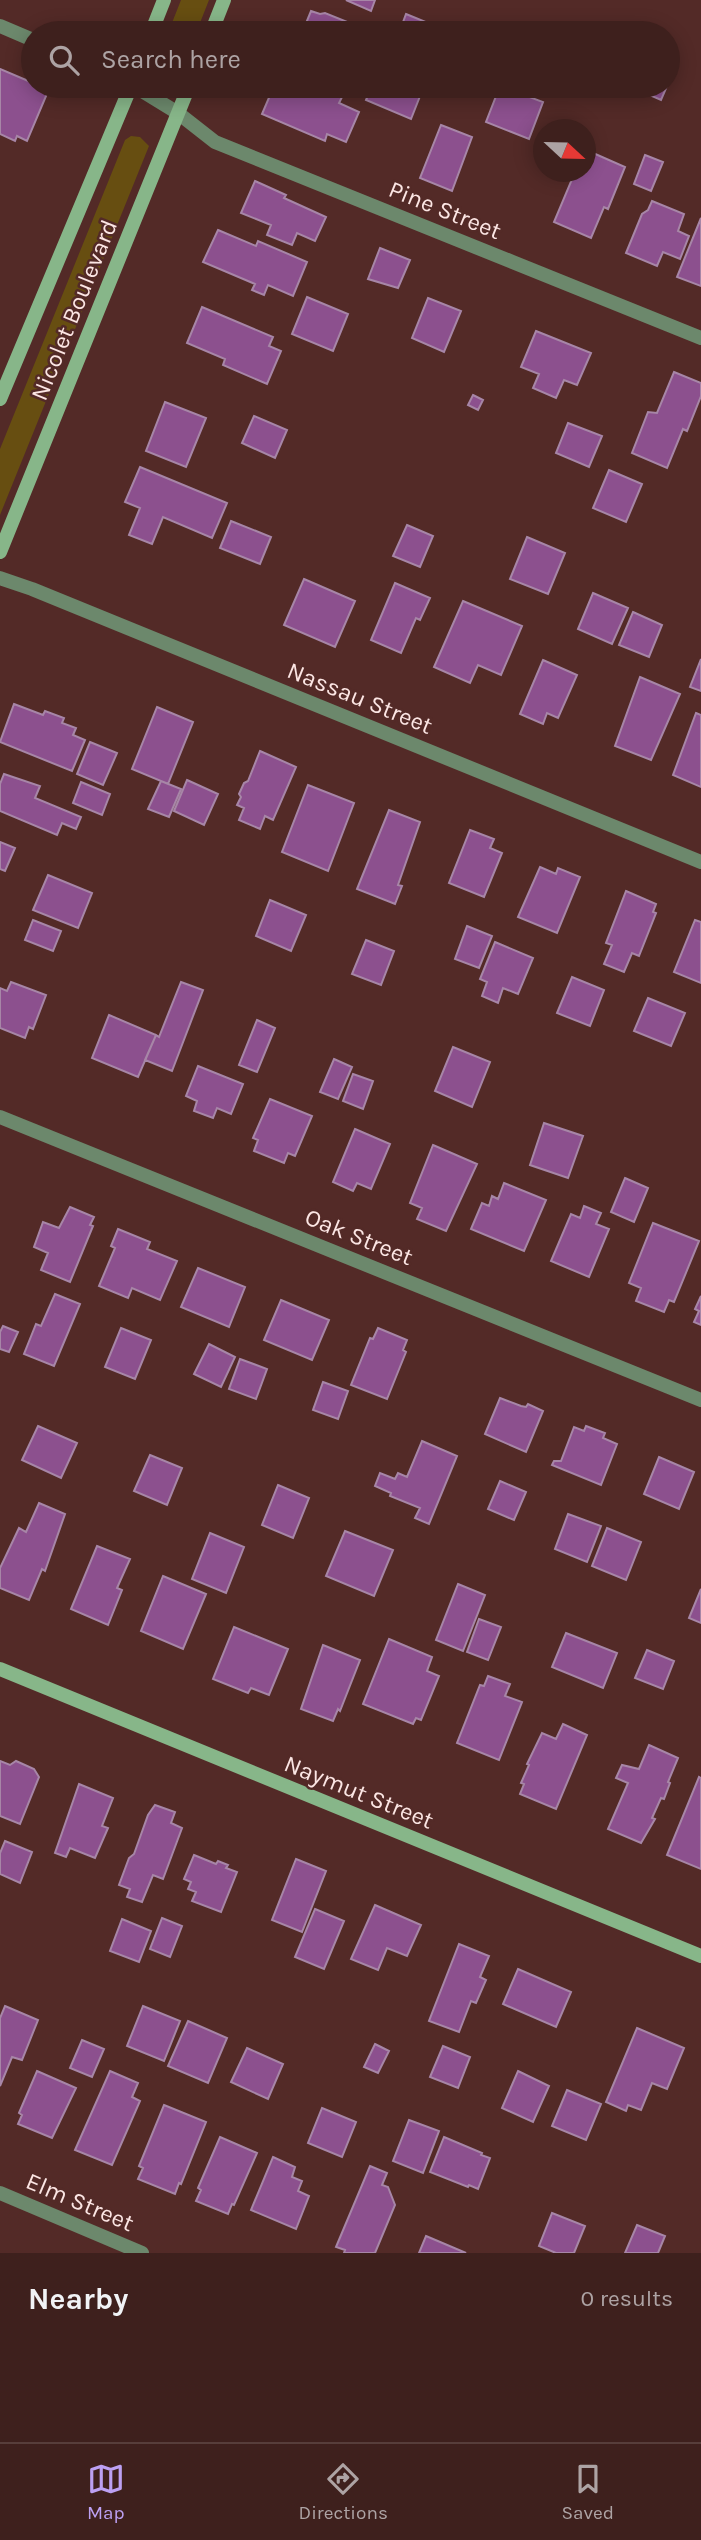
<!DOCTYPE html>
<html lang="en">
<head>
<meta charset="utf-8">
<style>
  body { margin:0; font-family:Karla,sans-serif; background:#492d2a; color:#f1f3f6 }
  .compass { position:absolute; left:533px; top:119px; width:63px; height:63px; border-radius:50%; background:#3e201d; box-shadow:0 4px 18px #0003; rotate:112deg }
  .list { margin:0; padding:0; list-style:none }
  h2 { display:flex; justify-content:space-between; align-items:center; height:91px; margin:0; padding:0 28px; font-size:30px }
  h2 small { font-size:23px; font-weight:400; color:#ada3a4 }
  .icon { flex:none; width:38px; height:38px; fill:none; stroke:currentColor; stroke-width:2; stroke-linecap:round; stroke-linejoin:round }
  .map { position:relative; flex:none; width:701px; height:2253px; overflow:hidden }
  .search { position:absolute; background:#3e201d; box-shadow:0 4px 18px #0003; left:21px; right:21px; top:21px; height:77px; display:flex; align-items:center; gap:18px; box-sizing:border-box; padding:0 24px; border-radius:38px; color:#ada3a4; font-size:26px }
  .sheet { height:189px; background:#3e201d }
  nav { display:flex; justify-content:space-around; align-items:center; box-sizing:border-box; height:98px; border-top:2px solid #573e3b; background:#3e201d; font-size:19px; color:#ada3a4 }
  nav a { display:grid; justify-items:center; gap:4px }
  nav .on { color:#bca0f2 }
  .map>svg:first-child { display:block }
  .green { fill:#674e11 }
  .building { fill:#8c508e; stroke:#a786a7; stroke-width:2 }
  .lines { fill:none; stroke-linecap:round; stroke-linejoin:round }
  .street { stroke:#6c886c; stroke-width:14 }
  .secondary { stroke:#87b689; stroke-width:14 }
  .labels { text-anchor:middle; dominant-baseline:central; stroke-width:5; stroke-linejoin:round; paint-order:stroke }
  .street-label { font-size:24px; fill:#fce6e4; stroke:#532a27 }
</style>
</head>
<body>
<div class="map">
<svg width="701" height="2253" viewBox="0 0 701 2253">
  <rect width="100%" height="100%" fill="#532a27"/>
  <!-- green -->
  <path class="green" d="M181,0H209L196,33H168Z
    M131,136L140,137L149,146L0,515V449L125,140Z"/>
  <!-- building -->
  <path class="building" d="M346,0H375L371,11Z
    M311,11L320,14L325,13L372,32L302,33Z
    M406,14L438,27L436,33H399Z
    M0,69L33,83V86L49,89L27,141L17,136L15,141L0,134Z
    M274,86H322L343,95L339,103L359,112L346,142L327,134L325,141L262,114Z
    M372,86H424L411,119L366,100Z
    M500,86L543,102L529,139L486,122Z
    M629,86H667L661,100Z
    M441,125L472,137L452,191L420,178Z
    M593,153L625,167L608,209L604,207L591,238L554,222L575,172L585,173Z
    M645,155L663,162L651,191L634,184Z
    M255,181L286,195L284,198L326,217L315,241L297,233L292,245L267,235L271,225L241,213Z
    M652,201L684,214L678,231L689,236L680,259L663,252L657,266L626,253L642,214L648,210Z
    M701,218V286L677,277Z
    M218,230L256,246L258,241L307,262L293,296L268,285L264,295L252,290L255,284L203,262Z
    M380,248L410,260L398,288L368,279Z
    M307,297L348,314L333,351L292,334Z
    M428,298L461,311L444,352L412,338Z
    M202,307L273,337L269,346L281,351L267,384L223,365L225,359L187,343Z
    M536,331L591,353L577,385L564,380L556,398L533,388L539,374L521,367Z
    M674,372L701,383V396L687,431L683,429L667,468L632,453L648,412L657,413Z
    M473,395L483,400L478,410L468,405Z
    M165,402L206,418L186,467L146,451Z
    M254,416L287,430L275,458L242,443Z
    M568,423L602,436L589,467L556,453Z
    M140,467L227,503L212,538L163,517L152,544L129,535L140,508L125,502Z
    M609,470L642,484L626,522L593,508Z
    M231,521L271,537L260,564L220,548Z
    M407,525L433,536L420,567L393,556Z
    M527,537L565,553L548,594L510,579Z
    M304,579L355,601L335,647L284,625Z
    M395,583L430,598L420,620L416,618L401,653L371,640Z
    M593,593L628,608L612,644L578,629Z
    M463,601L522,626L501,675L478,665L470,683L434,667Z
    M633,612L662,625L649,657L619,645Z
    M701,659V691L690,687Z
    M543,660L577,675L558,718L547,713L543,724L520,714Z
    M640,677L680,694L651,760L615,746Z
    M14,704L43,715L45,711L64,718L62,723L76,728L73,735L85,740L72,771L0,742Z
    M157,707L193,722L168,784L132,769Z
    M696,713L701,715V787L673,775Z
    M90,742L117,753L103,785L77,774Z
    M260,751L296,767L273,820L265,816L260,829L239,820L244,808L237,805L241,797L239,794L244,783L248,781Z
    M4,774L40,786L35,798L81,817L76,829L62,823L57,835L0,811V784Z
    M187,780L218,794L204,825L174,811Z
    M161,781L181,789L169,817L148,809Z
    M81,782L110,794L102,815L73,803Z
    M308,785L354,803L328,871L282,852Z
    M389,810L420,822L398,885L402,886L395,904L357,889Z
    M470,830L494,839L490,848L502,853L484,897L449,883Z
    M0,842L15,848L5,871L0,869Z
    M540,867L556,874L558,868L580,877L557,933L518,917Z
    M48,875L92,893L78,928L33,910Z
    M626,891L656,904L653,912L656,913L639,956L632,953L624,972L604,964L612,945L606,943Z
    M270,900L306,915L291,951L256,936Z
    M33,920L61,931L53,951L25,940Z
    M695,920L701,922V983L674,972Z
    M467,926L492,936L479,968L455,959Z
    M366,940L394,951L381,985L352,974Z
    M495,942L533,958L518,994L503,988L498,1003L482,996L487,982L480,979Z
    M572,977L604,990L590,1026L557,1013Z
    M11,982L46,995L33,1029L29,1027L25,1038L0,1028V988L7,991Z
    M181,982L203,990L172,1071L145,1060L156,1035L159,1037Z
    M648,998L685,1013L671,1046L634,1031Z
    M109,1015L156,1035L138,1077L92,1058Z
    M257,1020L275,1028L257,1072L239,1065Z
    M453,1047L490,1062L472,1107L435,1091Z
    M334,1059L352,1067L338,1099L320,1092Z
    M198,1066L243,1084L231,1114L217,1108L213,1118L194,1111L197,1101L186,1096Z
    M353,1074L373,1081L363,1109L343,1101Z
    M270,1099L312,1116L295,1156L288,1153L284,1163L254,1151L258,1140L253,1138Z
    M544,1123L583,1136L568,1178L530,1165Z
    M355,1129L390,1144L371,1189L357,1183L353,1191L333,1182Z
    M433,1145L477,1164L446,1231L417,1219L422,1208L410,1203Z
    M625,1178L648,1188L634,1222L611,1212Z
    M504,1183L546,1200L524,1251L471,1229L482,1203L489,1206L492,1196L498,1199Z
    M584,1206L601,1213L596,1224L609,1229L589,1277L551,1261L571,1214L580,1218Z
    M70,1207L94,1217L90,1225L93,1226L70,1282L41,1270L48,1253L34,1247L43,1222L59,1228Z
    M653,1223L699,1241L674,1302L669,1300L664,1312L636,1301L641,1288L629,1283Z
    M118,1229L150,1242L147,1249L177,1261L160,1300L132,1288L128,1298L99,1286L115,1248L111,1246Z
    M198,1268L245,1287L229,1327L181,1307Z
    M55,1294L80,1304L54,1366L24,1354L36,1324L41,1326Z
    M701,1296V1325L694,1322L699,1311L695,1309Z
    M281,1300L329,1320L312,1360L264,1340Z
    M3,1326L18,1332L9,1352L0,1349V1332Z
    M121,1328L151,1340L135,1379L105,1367Z
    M378,1328L407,1340L403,1350L406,1352L387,1399L351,1385L370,1338L373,1339Z
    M209,1344L235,1357L221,1387L194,1374Z
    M240,1359L267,1369L256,1399L229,1389Z
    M323,1382L348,1391L338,1419L313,1410Z
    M500,1398L521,1406L526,1407L528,1404L543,1411L526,1452L485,1434Z
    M38,1426L77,1443L61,1478L22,1460Z
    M586,1426L605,1433L603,1438L617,1444L601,1485L552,1465L554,1461H561L574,1427L584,1431Z
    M422,1441L457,1456L429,1524L415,1518L420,1508L390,1496L391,1493L375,1486L380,1473L395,1479L398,1473L407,1477Z
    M150,1455L182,1468L167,1505L134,1491Z
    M659,1457L694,1472L679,1509L644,1494Z
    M500,1481L526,1492L514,1520L488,1509Z
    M278,1485L309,1498L293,1538L262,1525Z
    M39,1503L65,1514L45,1571L42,1569L29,1600L0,1588V1568L19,1528L26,1532Z
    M568,1514L601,1526L587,1562L555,1549Z
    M607,1528L641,1542L626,1580L592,1566Z
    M345,1531L393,1550L374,1596L326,1576Z
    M210,1533L244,1547L226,1593L192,1579Z
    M97,1546L130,1559L117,1588L122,1590L108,1625L71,1609Z
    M163,1576L206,1594L183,1649L141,1631Z
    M458,1584L485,1595L463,1651L436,1640Z
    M701,1589V1623L689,1618Z
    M479,1619L501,1627L488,1660L467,1652Z
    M234,1627L288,1649L269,1695L251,1688L248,1693L213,1679Z
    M566,1633L617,1653L603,1688L552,1667Z
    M389,1639L432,1657L427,1671L439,1676L421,1720L416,1718L413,1724L363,1704Z
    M323,1645L360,1660L340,1711L338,1709L333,1721L301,1709Z
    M647,1650L674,1661L663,1689L635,1678Z
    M488,1676L510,1684L505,1696L522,1702L499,1760L457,1743L480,1685L484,1686Z
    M563,1724L587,1735L556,1809L520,1794L524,1784L521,1783L529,1765L527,1764L542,1733L556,1739Z
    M649,1745L678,1758L668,1782L670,1783L664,1799L661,1798L652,1818L655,1819L641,1843L608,1829L628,1783L616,1778L622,1765L639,1769Z
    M0,1761L10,1765L16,1761L34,1769L39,1777L20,1824L0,1816Z
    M699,1777L701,1778V1869L667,1855Z
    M79,1784L113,1798L102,1826L108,1828L95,1858L70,1848L66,1857L55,1853Z
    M155,1805L175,1812L171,1823L182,1828L163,1879L153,1875L142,1902L127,1897L130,1889L119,1885L129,1858L134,1854L148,1815Z
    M5,1841L32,1852L20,1883L0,1874V1853Z
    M194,1855L216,1864L218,1861L228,1865L226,1868L237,1872L221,1912L192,1901L196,1892L188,1889L191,1882L184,1879Z
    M296,1859L326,1871L302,1932L272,1920Z
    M375,1905L421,1925L407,1956L387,1948L378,1970L351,1959Z
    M315,1909L344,1921L324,1969L295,1957Z
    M162,1918L182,1926L170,1957L150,1949Z
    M122,1919L151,1931L139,1962L110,1951Z
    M459,1944L489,1956L480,1977L486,1980L476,2003L471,2001L459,2032L429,2021Z
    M518,1969L571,1992L556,2027L503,2004Z
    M5,2006L38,2020L22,2060L12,2057L0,2086V2018Z
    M143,2006L180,2021L164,2061L127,2046Z
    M188,2021L227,2038L208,2083L168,2066Z
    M637,2028L684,2048L667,2089L652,2083L641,2110L628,2105L626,2111L606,2102Z
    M82,2040L104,2049L92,2077L70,2068Z
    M375,2044L389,2051L378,2073L364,2067Z
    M443,2046L470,2057L458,2088L430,2077Z
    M247,2048L283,2064L268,2099L231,2082Z
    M37,2071L76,2088L52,2138L18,2124L22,2115L19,2113Z
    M110,2071L138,2083L132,2097L140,2101L112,2165L75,2150Z
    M518,2071L549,2086L533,2122L502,2108Z
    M567,2090L601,2104L586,2140L552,2126Z
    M164,2105L206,2122L181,2184L179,2183L175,2194L138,2179L143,2168L139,2166Z
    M322,2108L356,2122L342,2157L308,2143Z
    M409,2120L439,2131L423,2173L393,2161Z
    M220,2137L257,2153L234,2205L232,2204L228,2214L196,2201L201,2190L198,2188Z
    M444,2137L482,2153L481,2155L490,2158L478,2189L469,2185L468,2187L430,2172Z
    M273,2157L295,2167L292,2177L302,2181L298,2191L309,2196L296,2229L251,2210Z
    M370,2166L387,2173L382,2185L388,2187L395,2205L375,2253H344L345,2250L336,2247Z
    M552,2213L585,2226L574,2253H556L539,2246Z
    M637,2225L665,2236L658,2253H625Z
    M426,2236L466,2253H419Z"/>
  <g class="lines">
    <!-- street -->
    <path class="street" d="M0,26L33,40
      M134,86L178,113L215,142L701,338
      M0,578L32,589L701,862
      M0,1117L701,1400
      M0,2193L142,2253"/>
    <!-- secondary -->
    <path class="secondary" d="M151,33L164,0
      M211,33L224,0
      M0,399L131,86
      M0,552L189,86
      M0,1669L701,1956"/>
  </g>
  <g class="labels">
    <!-- street labels -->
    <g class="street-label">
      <text transform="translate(445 210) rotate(22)">Pine Street</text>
      <text transform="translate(74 310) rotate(-68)">Nicolet Boulevard</text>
      <text transform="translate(360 698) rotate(22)">Nassau Street</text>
      <text transform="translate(359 1237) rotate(22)">Oak Street</text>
      <text transform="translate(359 1792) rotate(22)">Naymut Street</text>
      <text transform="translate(80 2202) rotate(23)">Elm Street</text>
    </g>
  </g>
</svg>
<svg class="compass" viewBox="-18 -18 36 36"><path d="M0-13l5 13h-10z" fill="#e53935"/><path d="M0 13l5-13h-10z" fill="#ada3a4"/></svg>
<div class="search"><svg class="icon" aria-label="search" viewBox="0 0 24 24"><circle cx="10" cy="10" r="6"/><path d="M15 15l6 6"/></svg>Search here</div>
</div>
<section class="sheet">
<h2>Nearby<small>0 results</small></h2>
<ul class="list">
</ul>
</section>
<nav>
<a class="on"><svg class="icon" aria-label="map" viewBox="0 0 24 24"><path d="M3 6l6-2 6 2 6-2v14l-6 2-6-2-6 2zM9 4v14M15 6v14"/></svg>Map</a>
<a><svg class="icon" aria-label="directions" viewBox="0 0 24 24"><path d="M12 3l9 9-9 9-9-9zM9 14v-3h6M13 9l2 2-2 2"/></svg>Directions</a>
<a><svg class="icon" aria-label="saved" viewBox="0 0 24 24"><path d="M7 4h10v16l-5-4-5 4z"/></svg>Saved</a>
</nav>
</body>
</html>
